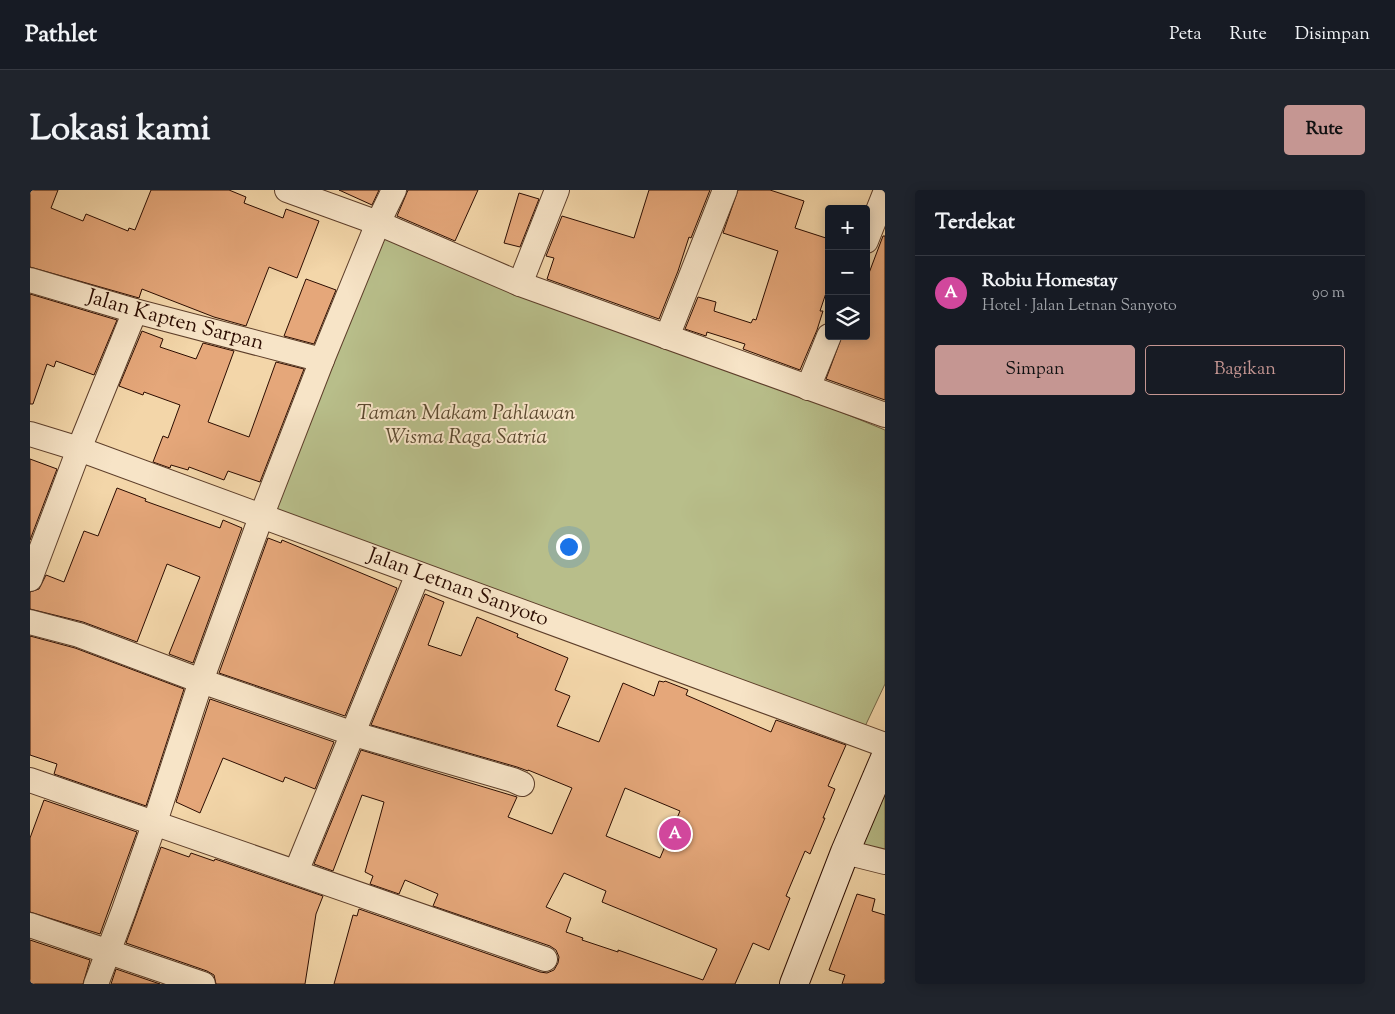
<!DOCTYPE html>
<html lang="id">
<head>
<meta charset="utf-8">
<style>
  body { margin:0; font-family:"Sorts Mill Goudy",serif; background:#20242c; color:#f1f3f6 }
  .controls { position:absolute; right:15px; top:15px; display:grid; overflow:hidden; border-radius:5px; box-shadow:0 2px 12px #0003 }
  .controls button { width:45px; height:45px; display:grid; place-items:center; padding:0; border:0; border-bottom:1px solid #363941; background:#171b24; color:#f1f3f6; font:25px sans-serif }
  .you { position:absolute; left:538px; top:356px; width:18px; height:18px; margin:-12px; border:4px solid #fff; border-radius:50%; background:#1a73e8; box-shadow:0 0 0 8px #1a73e833 }
  .badge { display:grid; place-items:center; width:32px; height:32px; border-radius:50%; background:#c59692; color:#fff; font-size:16px; font-weight:700 }
  .pin { position:absolute; translate:-50% -50%; border:2px solid #fff; box-shadow:0 1px 5px #0006 }
  .list { margin:0; padding:0; list-style:none }
  h2 { display:flex; justify-content:space-between; align-items:center; height:65px; margin:0; padding:0 20px; font-size:21px }
  h2 small { font-size:16px; font-weight:400; color:#9ea1a6 }
  .list li { display:grid; grid-template-columns:32px 1fr auto; gap:15px; align-items:center; box-sizing:border-box; height:75px; padding:0 20px; border-top:1px solid #363941 }
  .list b { display:block; font-size:19px; white-space:nowrap }
  .list p { margin:0; font-size:16px; white-space:nowrap; color:#9ea1a6 }
  .list em { font-size:16px; font-style:normal; color:#9ea1a6 }
  .actions { display:flex; gap:10px; padding:15px 20px }
  .actions a { flex:1; padding:11px 0; border:1px solid #c59692; border-radius:5px; text-align:center; font-size:18px; color:#c59692 }
  .actions .main { background:#c59692; color:#111 }
  .icon { flex:none; width:28px; height:28px; fill:none; stroke:currentColor; stroke-width:2; stroke-linecap:round; stroke-linejoin:round }
  .map { position:relative; flex:none; width:855px; height:794px; overflow:hidden; border-radius:5px }
  header { display:flex; align-items:center; gap:30px; box-sizing:border-box; height:70px; padding:0 25px; background:#171b24; border-bottom:1px solid #363941 }
  header strong { font-size:24px }
  nav { display:flex; gap:28px; margin-inline-start:auto; font-size:18px }
  .intro { display:flex; align-items:center; justify-content:space-between; box-sizing:border-box; height:120px; padding:0 30px }
  h1 { margin:0; font-size:35px }
  .button { padding:12px 22px; border-radius:5px; background:#c59692; color:#111; font-size:18px; font-weight:700 }
  main { display:flex; gap:30px; padding:0 30px }
  aside { flex:1; background:#171b24; border-radius:5px; box-shadow:0 2px 12px #0003 }
  .map>svg:first-child { display:block }
  .green { fill:#b8be8a; stroke:#726545 }
  .building { fill:#e5a77a; stroke:#2b0c00; fill-rule:evenodd }
  .lines { fill:none; stroke-linecap:round; stroke-linejoin:round }
  .minor-casing { stroke:#5d3e2a; stroke-width:26 }
  .secondary-casing { stroke:#2b0c00; stroke-width:30 }
  .minor { stroke:#f7e4c7; stroke-width:24 }
  .secondary { stroke:#f7e4c7; stroke-width:28 }
  .labels { text-anchor:middle; dominant-baseline:central; stroke-width:4; stroke-linejoin:round; paint-order:stroke }
  .street-label { font-size:21px; fill:#2b0c00; stroke:#f7e4c7 }
  .park-label { font-size:21px; font-style:italic; fill:#5c4a30; stroke:#f7e4c7 }
</style>
</head>
<body>
<header>
<strong>Pathlet</strong>
<nav><a>Peta</a><a>Rute</a><a>Disimpan</a></nav>
</header>
<div class="intro"><h1>Lokasi kami</h1><a class="button">Rute</a></div>
<main>
<div class="map">
<svg width="855" height="794" viewBox="0 0 855 794">
  <rect width="100%" height="100%" fill="#f3d6a9"/>
  <filter id="stains"><feTurbulence type="fractalNoise" baseFrequency=".004" numOctaves="4"/><feColorMatrix values="0 0 0 0 .2 0 0 0 0 .09 0 0 0 0 .02 0 0 0 .5 -.17"/></filter>
  <radialGradient id="worn" r=".72"><stop offset=".6" stop-color="#630" stop-opacity="0"/><stop offset="1" stop-color="#630" stop-opacity=".3"/></radialGradient>
  <!-- green -->
  <path class="green" d="M348,33L855,240V494L830,547L233,325Z
    M855,557V671L815,662Z"/>
  <!-- building -->
  <path class="building" d="M0,0H28L21,18L53,31L56,24L98,41L99,38L105,40L121,0H199L216,7L214,13L253,28L256,19L289,31L267,88L239,77L216,136L184,127L112,99L109,108L0,77Z
    M309,0H349L342,15Z
    M378,0H448L425,51L367,26Z
    M619,0H680L661,48L659,47L648,81L629,129L517,89L524,68L516,66L532,26L604,48Z
    M708,0H740L774,11L765,38L799,49V94L790,121H793L787,140L770,180L713,159L715,154L677,142L676,146L655,139L668,107L686,112L684,121L721,133L723,129L726,130L748,61L693,43Z
    M489,3L509,9L490,57L474,53Z
    M853,46H855V210L796,189L812,146H836V91Z
    M276,89L306,100L284,154L254,146Z
    M0,104L87,130L64,185L26,171L24,177L17,174L3,214H0Z
    M112,141L133,149L130,157L166,169L173,153L204,161L178,232L219,247L246,172L274,179L230,292L198,281L194,290L159,277L158,280L141,275L140,278L123,272L133,246L138,248L150,215L114,202L113,205L89,196Z
    M0,269L27,279L0,350Z
    M87,298L116,309L115,311L190,338L193,330L212,338L163,473L139,464L170,387L137,374L107,452L53,432L0,419V402L9,399L16,385L34,392L54,341L68,346Z
    M238,348L251,353L252,350L367,398L315,526L189,483Z
    M395,404L414,412L398,455L431,466L447,427L488,444L487,447L538,468L525,500L540,506L527,536L569,552L593,493L624,506L629,491L634,492L635,491L658,500L656,505L741,542L746,530L816,555L798,596L805,599L793,628H795L780,664L775,661L756,706L760,708L739,760L723,753L705,794H304L323,725L327,726L329,719L510,782L517,783L524,780L528,773L529,767L526,760L520,756L403,716L408,704L375,690L369,704L340,694L343,686L335,682L354,612L332,605L303,681L284,674L331,560L487,607L478,627L522,644L542,598L498,580V581L487,577L341,535ZM595,598L650,621L630,668L576,646ZM534,683L576,701L572,712L687,759L673,790L588,760V762L552,750L553,748L536,742L541,728L516,717Z
    M0,446L45,458L154,499L116,616L24,584L27,574L0,565Z
    M180,509L304,552L285,599L255,587L253,592L193,568L170,623L146,612Z
    M14,610L107,642L70,744L0,722V648Z
    M131,657L159,667L161,663L184,671L185,669L293,706L286,724L275,794H186L184,785L177,781L96,753Z
    M827,704L845,709L842,721L855,725V794H812L815,785L799,780Z
    M0,750L60,770L53,794H0Z
    M86,779L130,794H81Z"/>
  <g class="lines">
    <!-- minor casing -->
    <g class="minor-casing">
      <g id="minor">
        <path d="M257,0L348,33L490,94L855,225"/>
        <path d="M836,51L855,3"/>
        <path id="s1" d="M0,90L105,121L292,170"/>
        <path d="M490,94L527,0"/>
        <path d="M637,147L695,0"/>
        <path d="M778,198L799,146"/>
        <path id="s2" d="M0,244L49,259L855,555"/>
        <path d="M0,389L49,259L105,121"/>
        <path d="M0,432L49,445L171,491L324,544L483,590L492,594"/>
        <path d="M0,590L515,769"/>
        <path d="M815,662L855,672"/>
        <path d="M266,682L388,384"/>
        <path d="M0,735L173,794"/>
        <path d="M66,794L94,720L125,632L171,491L231,327L292,170L348,33L364,0"/>
      </g>
    </g>
    <!-- secondary casing -->
    <g class="secondary-casing">
      <path id="secondary" d="M764,794L815,662L855,568"/>
    </g>
    <!-- minor -->
    <use href="#minor" class="minor"/>
    <!-- secondary -->
    <use href="#secondary" class="secondary"/>
  </g>
  <g class="labels">
    <!-- street labels -->
    <g class="street-label">
      <text stroke="none"><textPath href="#s1" startOffset="151">Jalan Kapten Sarpan</textPath></text>
      <text stroke="none"><textPath href="#s2" startOffset="455">Jalan Letnan Sanyoto</textPath></text>
    </g>
    <!-- park labels -->
    <g class="park-label">
      <text x="436" y="224">Taman Makam Pahlawan<tspan x="436" dy="24">Wisma Raga Satria</tspan></text>
    </g>
  </g>
  <rect width="100%" height="100%" filter="url(#stains)"/>
  <rect width="100%" height="100%" fill="url(#worn)"/>
</svg>
<div class="controls">
<button>+</button>
<button>−</button>
<button><svg class="icon" aria-label="layers" viewBox="0 0 24 24"><path d="M12 4l9 5-9 5-9-5zM3 14l9 5 9-5"/></svg></button>
</div>
<div class="you"></div>
<div class="pin badge" style="left:645px;top:644px;background:#d1479c">A</div>
</div>
<aside>
<h2>Terdekat<small></small></h2>
<ul class="list">
<li><span class="badge" style="background:#d1479c">A</span><div><b>Robiu Homestay</b><p>Hotel · Jalan Letnan Sanyoto</p></div><em>90 m</em></li>
</ul>
<div class="actions"><a class="main">Simpan</a><a>Bagikan</a></div>
</aside>
</main>
</body>
</html>
